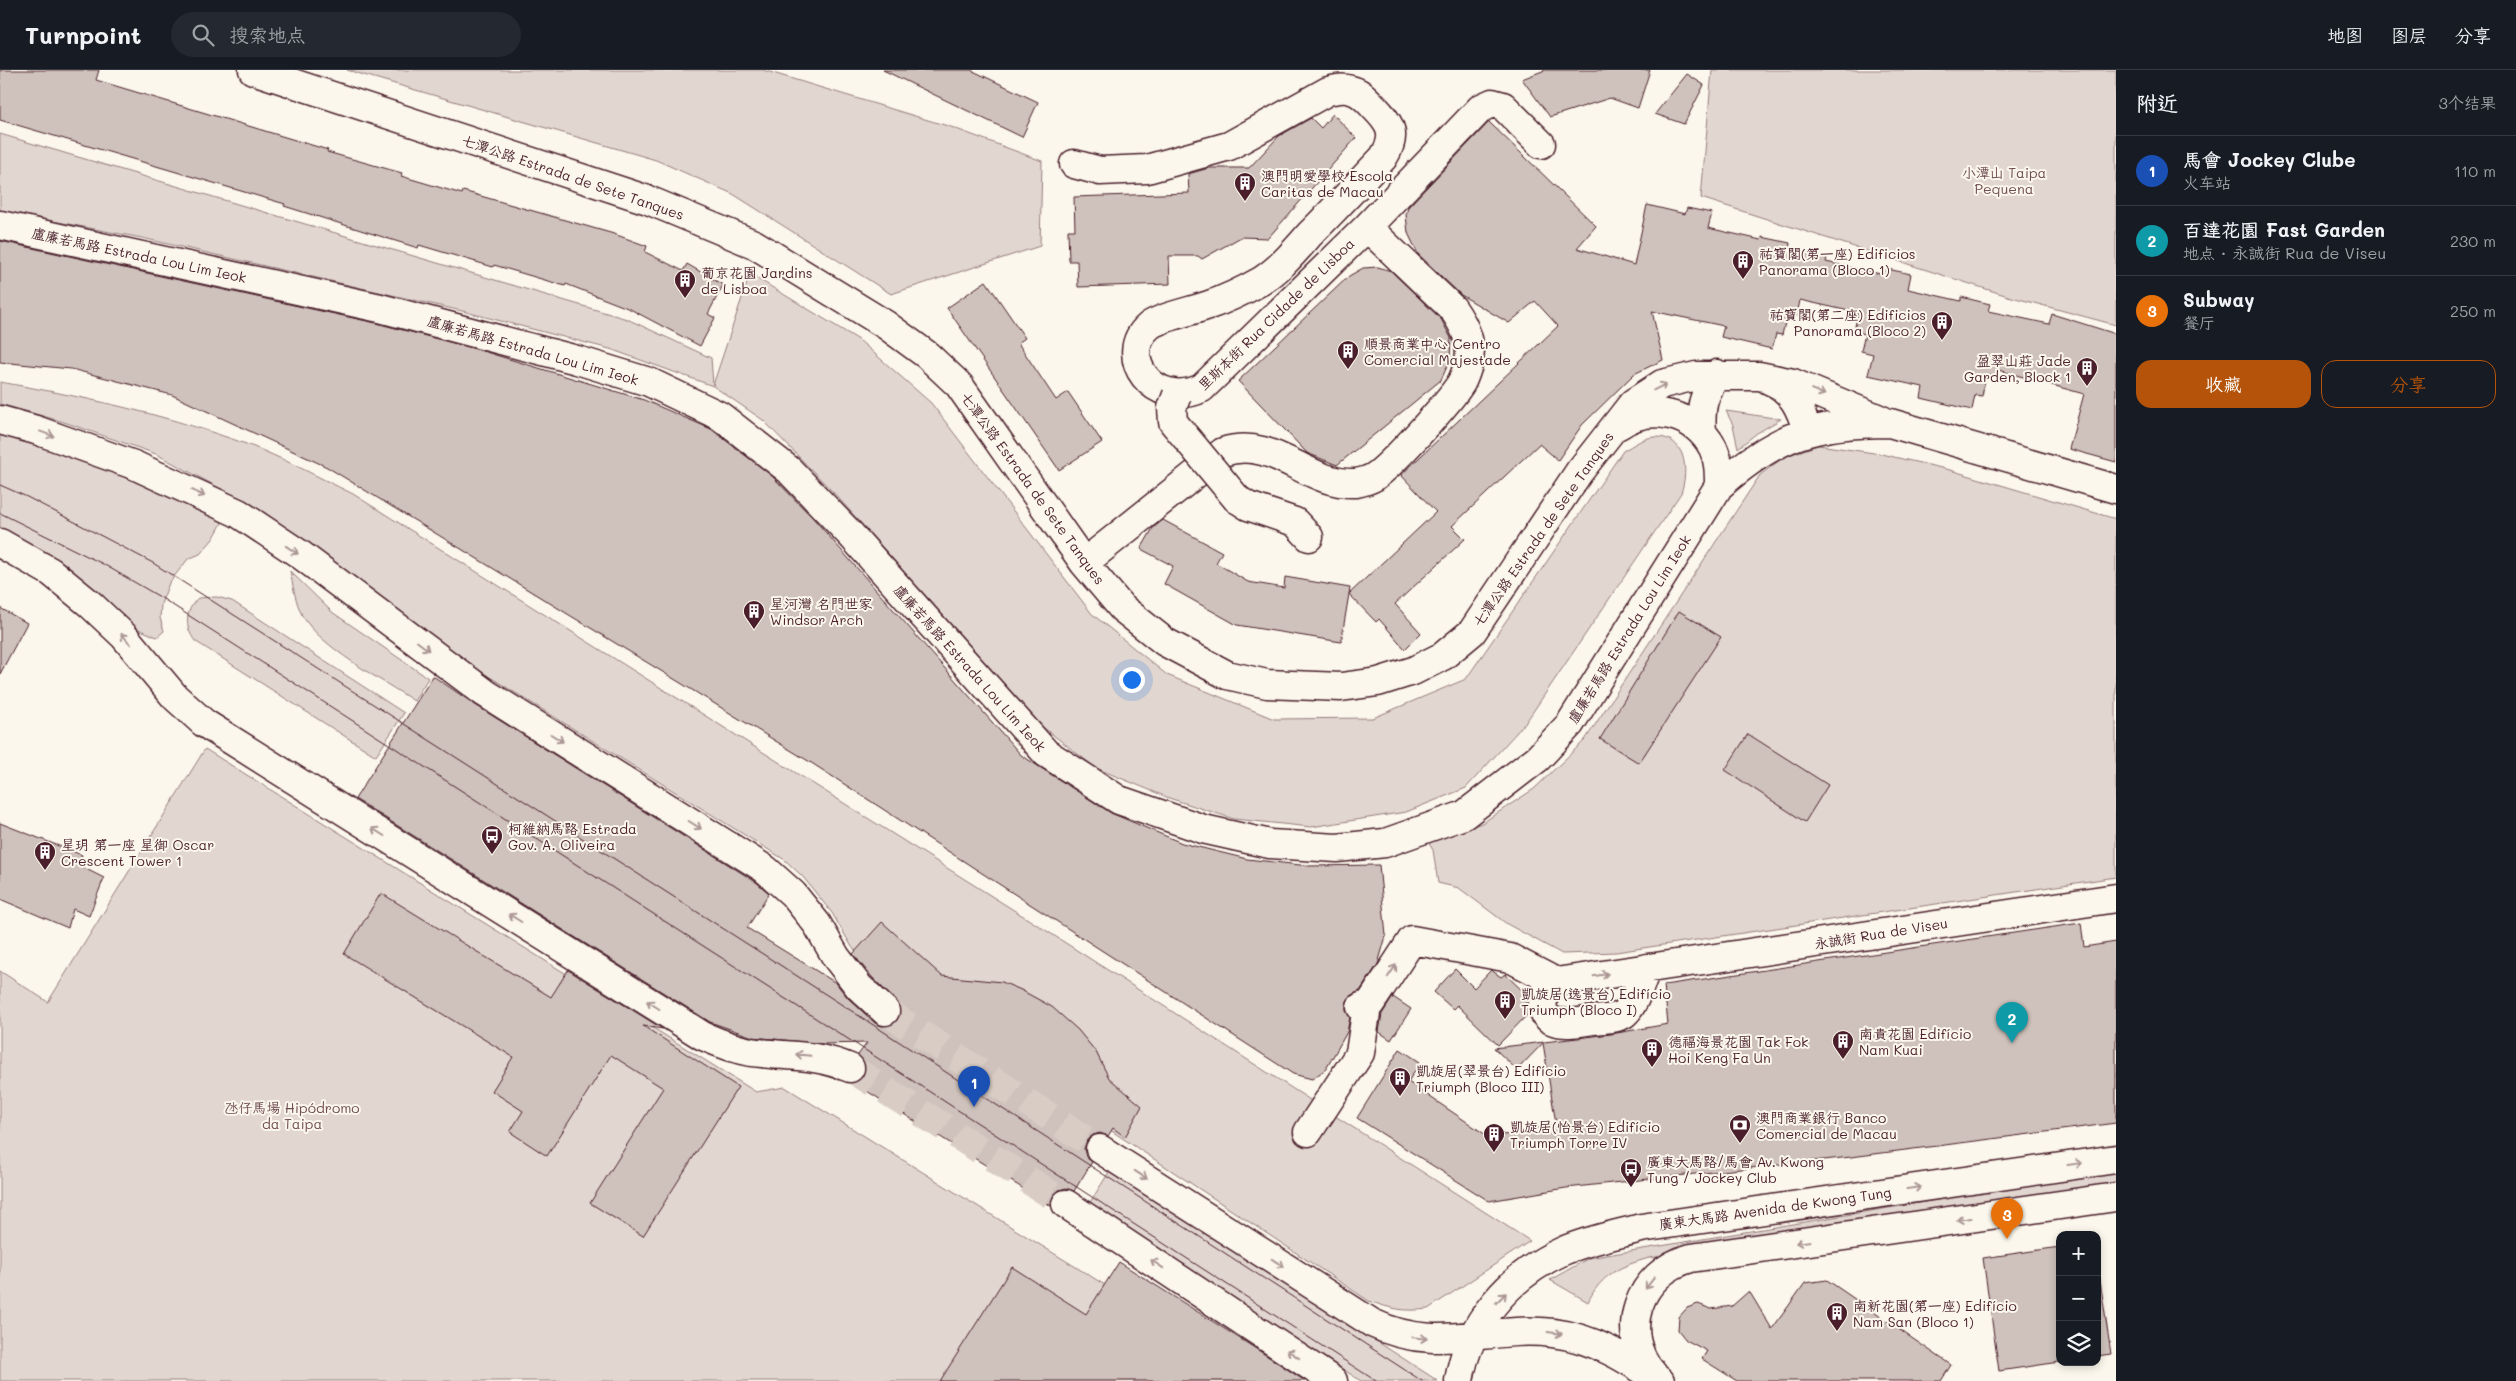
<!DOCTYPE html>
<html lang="zh">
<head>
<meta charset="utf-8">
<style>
  body { margin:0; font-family:Mali,"LXGW WenKai TC",sans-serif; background:#242831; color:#f1f3f6 }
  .controls { position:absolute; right:15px; bottom:15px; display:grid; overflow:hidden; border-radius:10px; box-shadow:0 2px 8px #0003 }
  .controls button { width:45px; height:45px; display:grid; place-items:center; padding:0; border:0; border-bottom:1px solid #363941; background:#171b24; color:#f1f3f6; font:25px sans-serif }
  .you { position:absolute; left:1131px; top:609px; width:18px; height:18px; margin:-12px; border:4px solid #fff; border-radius:50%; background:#1a73e8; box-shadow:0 0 0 8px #1a73e833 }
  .badge { display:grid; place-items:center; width:32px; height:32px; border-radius:50%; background:#b45309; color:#fff; font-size:16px; font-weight:700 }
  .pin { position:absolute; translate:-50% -41px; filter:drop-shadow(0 1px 2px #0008) }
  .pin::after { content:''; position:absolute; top:26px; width:18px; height:15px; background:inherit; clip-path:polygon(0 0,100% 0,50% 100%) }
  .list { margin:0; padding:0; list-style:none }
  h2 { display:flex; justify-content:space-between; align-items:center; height:65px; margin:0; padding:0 20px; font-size:21px }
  h2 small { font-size:16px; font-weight:400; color:#9ea1a6 }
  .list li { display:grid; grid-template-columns:32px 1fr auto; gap:15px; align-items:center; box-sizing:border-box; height:70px; padding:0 20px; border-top:1px solid #363941 }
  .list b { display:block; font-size:19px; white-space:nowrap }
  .list p { margin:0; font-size:16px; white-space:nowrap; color:#9ea1a6 }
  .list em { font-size:16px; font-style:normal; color:#9ea1a6 }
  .actions { display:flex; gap:10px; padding:15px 20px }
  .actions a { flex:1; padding:11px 0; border:1px solid #b45309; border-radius:15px; text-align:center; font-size:18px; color:#b45309 }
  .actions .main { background:#b45309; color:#fff }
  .icon { flex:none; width:28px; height:28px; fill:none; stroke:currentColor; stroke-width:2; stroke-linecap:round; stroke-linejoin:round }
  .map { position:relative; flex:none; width:2116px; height:1311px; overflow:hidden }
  header { display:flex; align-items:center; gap:30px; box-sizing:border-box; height:70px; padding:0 25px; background:#171b24; border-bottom:1px solid #363941 }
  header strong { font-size:24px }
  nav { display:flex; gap:28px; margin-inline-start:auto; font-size:18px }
  .search { width:350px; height:45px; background:#242831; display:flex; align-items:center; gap:12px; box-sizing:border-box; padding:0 18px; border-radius:28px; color:#9ea1a6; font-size:19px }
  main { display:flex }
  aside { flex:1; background:#171b24 }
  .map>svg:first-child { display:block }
  .green { fill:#e2d7d0; stroke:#967b7e }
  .building { fill:#cfc2bc; stroke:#4a1f2b }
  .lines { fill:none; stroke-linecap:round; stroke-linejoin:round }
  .major-tunnel { stroke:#d8ccc5; stroke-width:28; stroke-dasharray:28 14; stroke-linecap:butt }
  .minor-casing { stroke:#4a1f2b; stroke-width:31 }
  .major-casing { stroke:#4a1f2b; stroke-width:31 }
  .minor { stroke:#fbf7ec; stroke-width:28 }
  .major { stroke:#fbf7ec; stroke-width:28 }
  .tram { stroke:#4a1f2b; stroke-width:1 }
  .minor-bridge-casing { stroke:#4a1f2b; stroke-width:31; stroke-linecap:butt }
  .minor-bridge { stroke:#fbf7ec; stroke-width:28 }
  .oneway { stroke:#ab9695 }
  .labels { text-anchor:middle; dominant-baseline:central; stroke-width:4; stroke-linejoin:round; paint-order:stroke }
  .park-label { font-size:14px; fill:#704d54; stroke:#fbf7ec }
  .poi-label { font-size:14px; fill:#4a1f2b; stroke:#fbf7ec; text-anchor:start }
  .street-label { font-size:14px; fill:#4a1f2b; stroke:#fbf7ec }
</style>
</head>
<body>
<header>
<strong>Turnpoint</strong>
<div class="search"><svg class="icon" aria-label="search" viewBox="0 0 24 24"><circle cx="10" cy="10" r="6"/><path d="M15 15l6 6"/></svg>搜索地点</div>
<nav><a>地图</a><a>图层</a><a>分享</a></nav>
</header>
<main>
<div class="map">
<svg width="2116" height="1311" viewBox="0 0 2116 1311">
  <rect width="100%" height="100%" fill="#fbf7ec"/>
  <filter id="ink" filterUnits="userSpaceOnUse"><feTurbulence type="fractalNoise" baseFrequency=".02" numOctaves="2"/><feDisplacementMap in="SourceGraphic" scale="10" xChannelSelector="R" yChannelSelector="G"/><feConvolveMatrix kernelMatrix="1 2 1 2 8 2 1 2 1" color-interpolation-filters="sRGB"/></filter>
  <g filter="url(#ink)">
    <!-- green -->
    <path class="green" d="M347,0H763L951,57L1042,91L1040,176L891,224L733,124L656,90Z
      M1712,0H2116V255L2008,226L1701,128Z
      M0,64L627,249L711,288L713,315L750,204L859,270L931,333L1092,544L1167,605L1274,649L1373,648L1466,609L1623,381C1632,376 1644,367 1655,367C1686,366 1689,400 1681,423L1526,652L1466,718L1406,742L1311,757L1234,749L1169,728L1096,698L1044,658L834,423L763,350L713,316L610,279L462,241L142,168L0,141Z
      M0,312C80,326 159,343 235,370C276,384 314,405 353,424L1039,856L1530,1171L1428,1239C1404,1242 1392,1239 1369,1231L880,908L852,877L832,843L803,807L785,790L456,586L264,442L156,384L64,352L0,334Z
      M1726,341L1781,349L1757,363L1738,378L1733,355Z
      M0,361L78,385L210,442L222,453L213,469L200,484L188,489L169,513L161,534L160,548L164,561L157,567L136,558L0,464Z
      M1818,375L1881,384L1950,400L2116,449V807L1616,882L1562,884L1507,854L1459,818L1438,813L1433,780L1428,772L1482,753L1534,719L1585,670L1760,405L1784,387Z
      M290,501L332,542L428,608L414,631C382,610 320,577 302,545C295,531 293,515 290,501Z
      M217,527L232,531L404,643L376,686L195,571C184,556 185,541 198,528Z
      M205,679L756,1022L785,1017L1260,1311H0V901L48,932Z
      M1111,1099L1438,1311H1361L1089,1134Z
      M2116,1100V1115L1890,1153L1649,1188C1621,1196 1601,1204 1588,1232L1550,1210L1589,1188Z"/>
    <!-- building -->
    <path class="building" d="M0,0H99L96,10L328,80L327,82L402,103L401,106L462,124L463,121L614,164L647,176L645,182L683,201L687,194L723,215L708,244L715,248L700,276L630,239L566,214L565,216L494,195L493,197L419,175L418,178L284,136L285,134L0,50Z
      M883,0H971L1038,32L1022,67Z
      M1545,0H1650L1638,38L1610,28L1550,47L1522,9Z
      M1687,4L1704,15L1684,54L1655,44Z
      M1333,44L1356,68L1268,168L1241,167L1202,189L1198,186H1169L1170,214L1078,217L1077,191H1069L1068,160H1075L1074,127L1189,123L1188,104L1209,98H1249L1279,66L1311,48L1321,58Z
      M1489,52L1596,156L1577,178L1634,195L1647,135L1685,144L1687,138L1712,143L1708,158L1761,170L1762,167L1790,173L1789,180L1827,188L1826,192L1885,205L1887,199L1911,204L1908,219L1961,231V227L1990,234L1988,241L2049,254L2052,244L2116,264V392L2069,379L2084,324L1998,300L1997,307L1986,304L1982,326L1975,325L1972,340L1921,328L1923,317L1868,305L1873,284L1861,281L1865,264L1854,261L1858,243L1800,230L1797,246L1787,244L1782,265L1776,264L1772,279L1721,267L1724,256L1652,241L1663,290L1634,304L1582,355L1558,390L1539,374L1452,456L1465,469L1395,534L1421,563L1405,579L1379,549L1376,552L1349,524L1436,442L1401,405L1558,256L1535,231L1509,253L1461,225L1418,184L1408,163L1406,145L1408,137Z
      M0,171L376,253L476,279L644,330L711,359L772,406L813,448L1021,685L1038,696L1111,743L1182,773L1247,789L1309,796L1379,795L1386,866L1378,894L1360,921L1350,926L1346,933V941L1350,947L1347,962L1326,999L1312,1009L1293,1004L810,692L327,397L172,325L71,299L0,292Z
      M1378,197L1391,201L1441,249L1451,268L1450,290L1441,310L1337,395L1307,383L1238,311L1349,206L1363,198Z
      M986,211L1025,268L1018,273L1056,330L1068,322L1102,372L1059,400L947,238Z
      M1163,450L1222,482L1216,493L1248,512L1284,518L1285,507L1350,518L1341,572L1237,555L1164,514L1173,496L1141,479L1153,458Z
      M0,538L27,553L0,604Z
      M1679,541L1721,567L1639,693L1600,669Z
      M433,606L477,636L756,812L769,823L747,858L836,913L848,928L875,953L882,956H890L896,952L900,945V936L871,906L853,884L882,852L942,906L1002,912L1021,920L1052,937L1078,960L1096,982L1109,1008L1142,1036L1125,1067L1113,1058L1108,1066L1100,1063L1093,1065L1087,1070L1084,1079L1086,1087L1092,1092L1074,1121L1066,1118L1059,1120L1053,1126L1051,1136L854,1013L860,1010L865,1003V995L858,985L867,973L823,974L753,967L710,952L355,729Z
      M1748,664L1828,715L1805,752L1725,700Z
      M0,753L82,785L78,795L104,808L89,846L73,839L68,858L0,829Z
      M381,823L551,927L568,900L663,959L643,956L738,1017L643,1166L590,1133L663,1018L611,985L547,1086L510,1062L523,1041L492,1021L513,987L344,884Z
      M2081,853L2084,877L2116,872V1053L1851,1087L1566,1118L1489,1131L1357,1048L1400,979L1420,992L1408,1012L1489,1067L1494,1059L1504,1065L1556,1054L1543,973L1517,1000L1494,978L1611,964L1668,954L1664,915Z
      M1455,899L1474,918L1491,900L1501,907L1505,904L1528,926L1526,931L1528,944L1498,975L1457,935L1453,939L1434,922Z
      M1393,927L1411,939L1391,970L1379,962L1382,944Z
      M2060,1177V1292L1999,1301L1983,1188Z
      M2097,1190L2111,1284L2097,1286Z
      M1119,1192L1272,1289L1305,1311H940L1012,1197L1086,1244Z
      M1827,1210L1951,1295L1941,1311H1737L1702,1289L1707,1281L1686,1270L1678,1260L1679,1247L1687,1238L1698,1234L1711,1239L1732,1236L1749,1221L1772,1259L1805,1213Z"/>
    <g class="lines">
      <!-- major-tunnel -->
      <path class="major-tunnel" d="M885,941L1100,1079
        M850,998L1066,1134"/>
      <!-- minor casing -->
      <g class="minor-casing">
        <path id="minor" d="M253,0L648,130L754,174L886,255L927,285L959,315L1084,493L1122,538L1165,572L1227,605L1267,614L1341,617L1378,612L1413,601L1443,586L1472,562L1579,402L1633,333L1662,314L1696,306H1759L1793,313L1882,350
          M1074,94L1100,101L1147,99L1229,76L1328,21C1336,19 1343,17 1351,20C1361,22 1367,30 1373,36C1391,54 1398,65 1383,88C1359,113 1335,139 1310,164C1295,181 1280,199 1261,211C1245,220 1227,229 1209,235C1196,240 1158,248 1149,256C1115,285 1154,341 1202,318L1367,157L1481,38L1492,33L1503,36L1541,74
          M0,155L380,238L577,290L649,312L720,346L789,400L851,465L1046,683L1119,730L1203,759L1270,774L1337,778L1385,773L1464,745L1538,688L1570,654L1719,416C1777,365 1813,353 1890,353L2116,419
          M1769,310C1792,319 1801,339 1807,361
          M1619,355C1650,333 1695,343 1713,378C1719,390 1719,403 1719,416
          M1702,362C1700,337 1703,326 1717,304
          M1237,429L1248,436L1295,452L1309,467
          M1084,493L1223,382C1275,365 1307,416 1356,413C1361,412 1369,410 1374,407C1391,396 1450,331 1461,313C1464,308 1466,301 1468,295C1474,274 1464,255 1453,239L1367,157
          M1647,898C1641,911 1635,935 1624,944C1616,949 1603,949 1593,950C1573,953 1535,961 1544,925L1556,912L2116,828
          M1361,937L1370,934L1412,870L1510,888L1556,912
          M1308,1062L1360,983L1367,936"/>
      </g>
      <!-- major casing -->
      <g class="major-casing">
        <path id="major" d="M0,350L36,360L134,395L238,443L301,485L485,623L765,799L793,824L817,854L836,887L859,917L885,941
          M0,473L51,502L90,534L124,566L175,627L204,653L703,966C719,973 734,979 751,982C788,987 813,983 850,998
          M1100,1079L1372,1253C1439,1285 1486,1255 1553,1263C1594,1268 1627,1289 1660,1311
          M1066,1134L1333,1311
          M1653,1304C1617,1263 1638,1202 1691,1188L2116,1127
          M1459,1311C1468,1253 1510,1205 1563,1181C1588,1170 1615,1165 1641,1158L2116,1089"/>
      </g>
      <!-- minor -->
      <use href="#minor" class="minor"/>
      <!-- major -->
      <use href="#major" class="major"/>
      <!-- tram -->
      <path class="tram" d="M0,415L27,427L153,493L861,947L1422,1311
        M0,443L103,494L160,527L862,978L1376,1311"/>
      <!-- minor-bridge casing -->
      <g class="minor-bridge-casing">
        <path id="minor-bridge" d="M1177,325L1172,338L1173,352L1237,429"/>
      </g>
      <!-- minor-bridge -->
      <use href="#minor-bridge" class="minor-bridge"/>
    </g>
    <!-- one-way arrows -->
    <defs><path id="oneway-shaft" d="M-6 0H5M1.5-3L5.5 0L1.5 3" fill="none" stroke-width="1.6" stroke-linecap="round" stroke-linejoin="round" transform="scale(1.25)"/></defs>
    <g class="oneway">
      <use href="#oneway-shaft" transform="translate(1660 317) rotate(-27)"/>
      <use href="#oneway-shaft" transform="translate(1818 322) rotate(22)"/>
      <use href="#oneway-shaft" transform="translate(47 364) rotate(20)"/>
      <use href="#oneway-shaft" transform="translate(198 423) rotate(26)"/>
      <use href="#oneway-shaft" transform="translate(292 480) rotate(34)"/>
      <use href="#oneway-shaft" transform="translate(126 569) rotate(-132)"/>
      <use href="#oneway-shaft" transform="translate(423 576) rotate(37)"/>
      <use href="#oneway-shaft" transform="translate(557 668) rotate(32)"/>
      <use href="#oneway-shaft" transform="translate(695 755) rotate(32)"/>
      <use href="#oneway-shaft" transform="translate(378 762) rotate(-148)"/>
      <use href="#oneway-shaft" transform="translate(515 848) rotate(-148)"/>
      <use href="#oneway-shaft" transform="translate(1392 901) rotate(-56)"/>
      <use href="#oneway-shaft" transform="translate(1601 905) rotate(-9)"/>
      <use href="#oneway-shaft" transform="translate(653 935) rotate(-148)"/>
      <use href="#oneway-shaft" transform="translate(803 985) rotate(-174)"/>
      <use href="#oneway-shaft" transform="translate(2075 1094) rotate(-8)"/>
      <use href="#oneway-shaft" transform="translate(1141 1105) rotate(33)"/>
      <use href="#oneway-shaft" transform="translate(1914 1118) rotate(-8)"/>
      <use href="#oneway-shaft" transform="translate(1964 1149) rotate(172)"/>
      <use href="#oneway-shaft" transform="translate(1803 1172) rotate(172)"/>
      <use href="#oneway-shaft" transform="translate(1278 1193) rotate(33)"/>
      <use href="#oneway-shaft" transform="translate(1157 1194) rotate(-146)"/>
      <use href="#oneway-shaft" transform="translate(1650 1213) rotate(128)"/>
      <use href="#oneway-shaft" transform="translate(1501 1228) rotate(-45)"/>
      <use href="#oneway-shaft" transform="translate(1555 1263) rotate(7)"/>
      <use href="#oneway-shaft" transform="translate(1420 1268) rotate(6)"/>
      <use href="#oneway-shaft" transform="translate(1293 1284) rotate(-146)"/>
    </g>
  </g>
  <!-- icons -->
  <defs>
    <g id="building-pin" transform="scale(1.125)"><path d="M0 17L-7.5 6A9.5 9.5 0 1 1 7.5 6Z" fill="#4a1f2b" stroke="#fbf7ec"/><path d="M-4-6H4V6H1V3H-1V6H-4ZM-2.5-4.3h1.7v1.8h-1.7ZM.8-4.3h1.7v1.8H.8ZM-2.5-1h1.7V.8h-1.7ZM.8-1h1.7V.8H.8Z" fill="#fff"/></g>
    <g id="bus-pin" transform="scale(1.125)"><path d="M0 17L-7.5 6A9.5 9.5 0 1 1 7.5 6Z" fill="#4a1f2b" stroke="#fbf7ec"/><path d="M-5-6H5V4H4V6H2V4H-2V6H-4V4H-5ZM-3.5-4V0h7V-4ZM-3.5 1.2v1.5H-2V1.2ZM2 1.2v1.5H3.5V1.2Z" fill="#fff"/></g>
    <g id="bank-pin" transform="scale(1.125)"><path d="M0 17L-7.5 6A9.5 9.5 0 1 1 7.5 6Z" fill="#4a1f2b" stroke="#fbf7ec"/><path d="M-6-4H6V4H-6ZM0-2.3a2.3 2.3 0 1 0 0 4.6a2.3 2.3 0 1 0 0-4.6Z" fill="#fff"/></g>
  </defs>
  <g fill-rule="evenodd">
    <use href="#building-pin" x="1245" y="113"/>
    <use href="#building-pin" x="1743" y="191"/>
    <use href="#building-pin" x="685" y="210"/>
    <use href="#building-pin" x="1942" y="252"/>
    <use href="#building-pin" x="1348" y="281"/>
    <use href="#building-pin" x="2087" y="298"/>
    <use href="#building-pin" x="754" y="541"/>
    <use href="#bus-pin" x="492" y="766"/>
    <use href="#building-pin" x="45" y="782"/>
    <use href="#building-pin" x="1505" y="931"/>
    <use href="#building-pin" x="1843" y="971"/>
    <use href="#building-pin" x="1652" y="979"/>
    <use href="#building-pin" x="1400" y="1008"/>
    <use href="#bank-pin" x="1740" y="1055"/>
    <use href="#building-pin" x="1494" y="1064"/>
    <use href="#bus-pin" x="1631" y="1099"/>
    <use href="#building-pin" x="1837" y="1243"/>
  </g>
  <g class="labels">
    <!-- park labels -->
    <g class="park-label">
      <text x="2004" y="102">小潭山 Taipa<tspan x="2004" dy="16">Pequena</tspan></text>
      <text x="292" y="1037">氹仔馬場 Hipódromo<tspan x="292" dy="16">da Taipa</tspan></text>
    </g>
    <!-- poi labels -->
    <g class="poi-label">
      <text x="1261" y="105">澳門明愛學校 Escola<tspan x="1261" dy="16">Caritas de Macau</tspan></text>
      <text x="1759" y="183">祐寶閣(第一座) Edificios<tspan x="1759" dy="16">Panorama (Bloco 1)</tspan></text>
      <text x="701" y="202">葡京花園 Jardins<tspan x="701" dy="16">de Lisboa</tspan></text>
      <text x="1926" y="244" text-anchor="end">祐寶閣(第二座) Edificios<tspan x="1926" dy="16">Panorama (Bloco 2)</tspan></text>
      <text x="1364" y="273">順景商業中心 Centro<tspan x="1364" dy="16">Comercial Majestade</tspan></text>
      <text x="2071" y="290" text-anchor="end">盈翠山莊 Jade<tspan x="2071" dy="16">Garden, Block 1</tspan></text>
      <text x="770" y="533">星河灣 名門世家<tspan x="770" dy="16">Windsor Arch</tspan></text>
      <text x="508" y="758">柯維納馬路 Estrada<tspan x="508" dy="16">Gov. A. Oliveira</tspan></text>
      <text x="61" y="774">星玥 第一座 星御 Oscar<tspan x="61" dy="16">Crescent Tower 1</tspan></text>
      <text x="1521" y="923">凱旋居(逸景台) Edifício<tspan x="1521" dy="16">Triumph (Bloco I)</tspan></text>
      <text x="1859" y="963">南貴花園 Edifício<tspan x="1859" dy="16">Nam Kuai</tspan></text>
      <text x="1668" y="971">德福海景花園 Tak Fok<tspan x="1668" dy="16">Hoi Keng Fa Un</tspan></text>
      <text x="1416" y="1000">凱旋居(翠景台) Edifício<tspan x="1416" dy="16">Triumph (Bloco III)</tspan></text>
      <text x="1756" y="1047">澳門商業銀行 Banco<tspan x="1756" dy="16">Comercial de Macau</tspan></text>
      <text x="1510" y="1056">凱旋居(怡景台) Edifício<tspan x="1510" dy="16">Triumph Torre IV</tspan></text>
      <text x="1647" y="1091">廣東大馬路/馬會 Av. Kwong<tspan x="1647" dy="16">Tung / Jockey Club</tspan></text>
      <text x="1853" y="1235">南新花園(第一座) Edifício<tspan x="1853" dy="16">Nam San (Bloco 1)</tspan></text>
    </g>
    <!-- street labels -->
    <g class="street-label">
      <text transform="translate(573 107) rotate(19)">七潭公路 Estrada de Sete Tanques</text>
      <text transform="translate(139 185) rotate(12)">盧廉若馬路 Estrada Lou Lim Ieok</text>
      <text transform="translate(1276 244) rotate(-44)">里斯本街 Rua Cidade de Lisboa</text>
      <text transform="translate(533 280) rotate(16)">盧廉若馬路 Estrada Lou Lim Ieok</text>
      <text transform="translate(1033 418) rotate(54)">七潭公路 Estrada de Sete Tanques</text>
      <text transform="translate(1543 459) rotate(-55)">七潭公路 Estrada de Sete Tanques</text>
      <text transform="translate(1629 559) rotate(-58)">盧廉若馬路 Estrada Lou Lim Ieok</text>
      <text transform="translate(970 598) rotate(48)">盧廉若馬路 Estrada Lou Lim Ieok</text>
      <text transform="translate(1881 863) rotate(-9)">永誠街 Rua de Viseu</text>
      <text transform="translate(1775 1138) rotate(-8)">廣東大馬路 Avenida de Kwong Tung</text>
    </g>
  </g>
</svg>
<div class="controls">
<button>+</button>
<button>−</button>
<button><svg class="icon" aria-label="layers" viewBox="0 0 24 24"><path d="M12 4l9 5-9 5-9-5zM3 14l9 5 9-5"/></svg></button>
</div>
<div class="you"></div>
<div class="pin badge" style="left:974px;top:1037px;background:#1a4fb4">1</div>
<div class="pin badge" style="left:2012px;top:973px;background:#0f9aa8">2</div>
<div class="pin badge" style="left:2007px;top:1169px;background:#e8710a">3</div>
</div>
<aside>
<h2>附近<small>3个结果</small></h2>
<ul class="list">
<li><span class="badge" style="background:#1a4fb4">1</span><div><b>馬會 Jockey Clube</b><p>火车站</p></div><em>110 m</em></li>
<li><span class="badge" style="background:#0f9aa8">2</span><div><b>百達花園 Fast Garden</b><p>地点 · 永誠街 Rua de Viseu</p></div><em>230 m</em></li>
<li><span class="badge" style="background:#e8710a">3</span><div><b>Subway</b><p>餐厅</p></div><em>250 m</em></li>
</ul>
<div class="actions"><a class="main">收藏</a><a>分享</a></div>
</aside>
</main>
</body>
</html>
